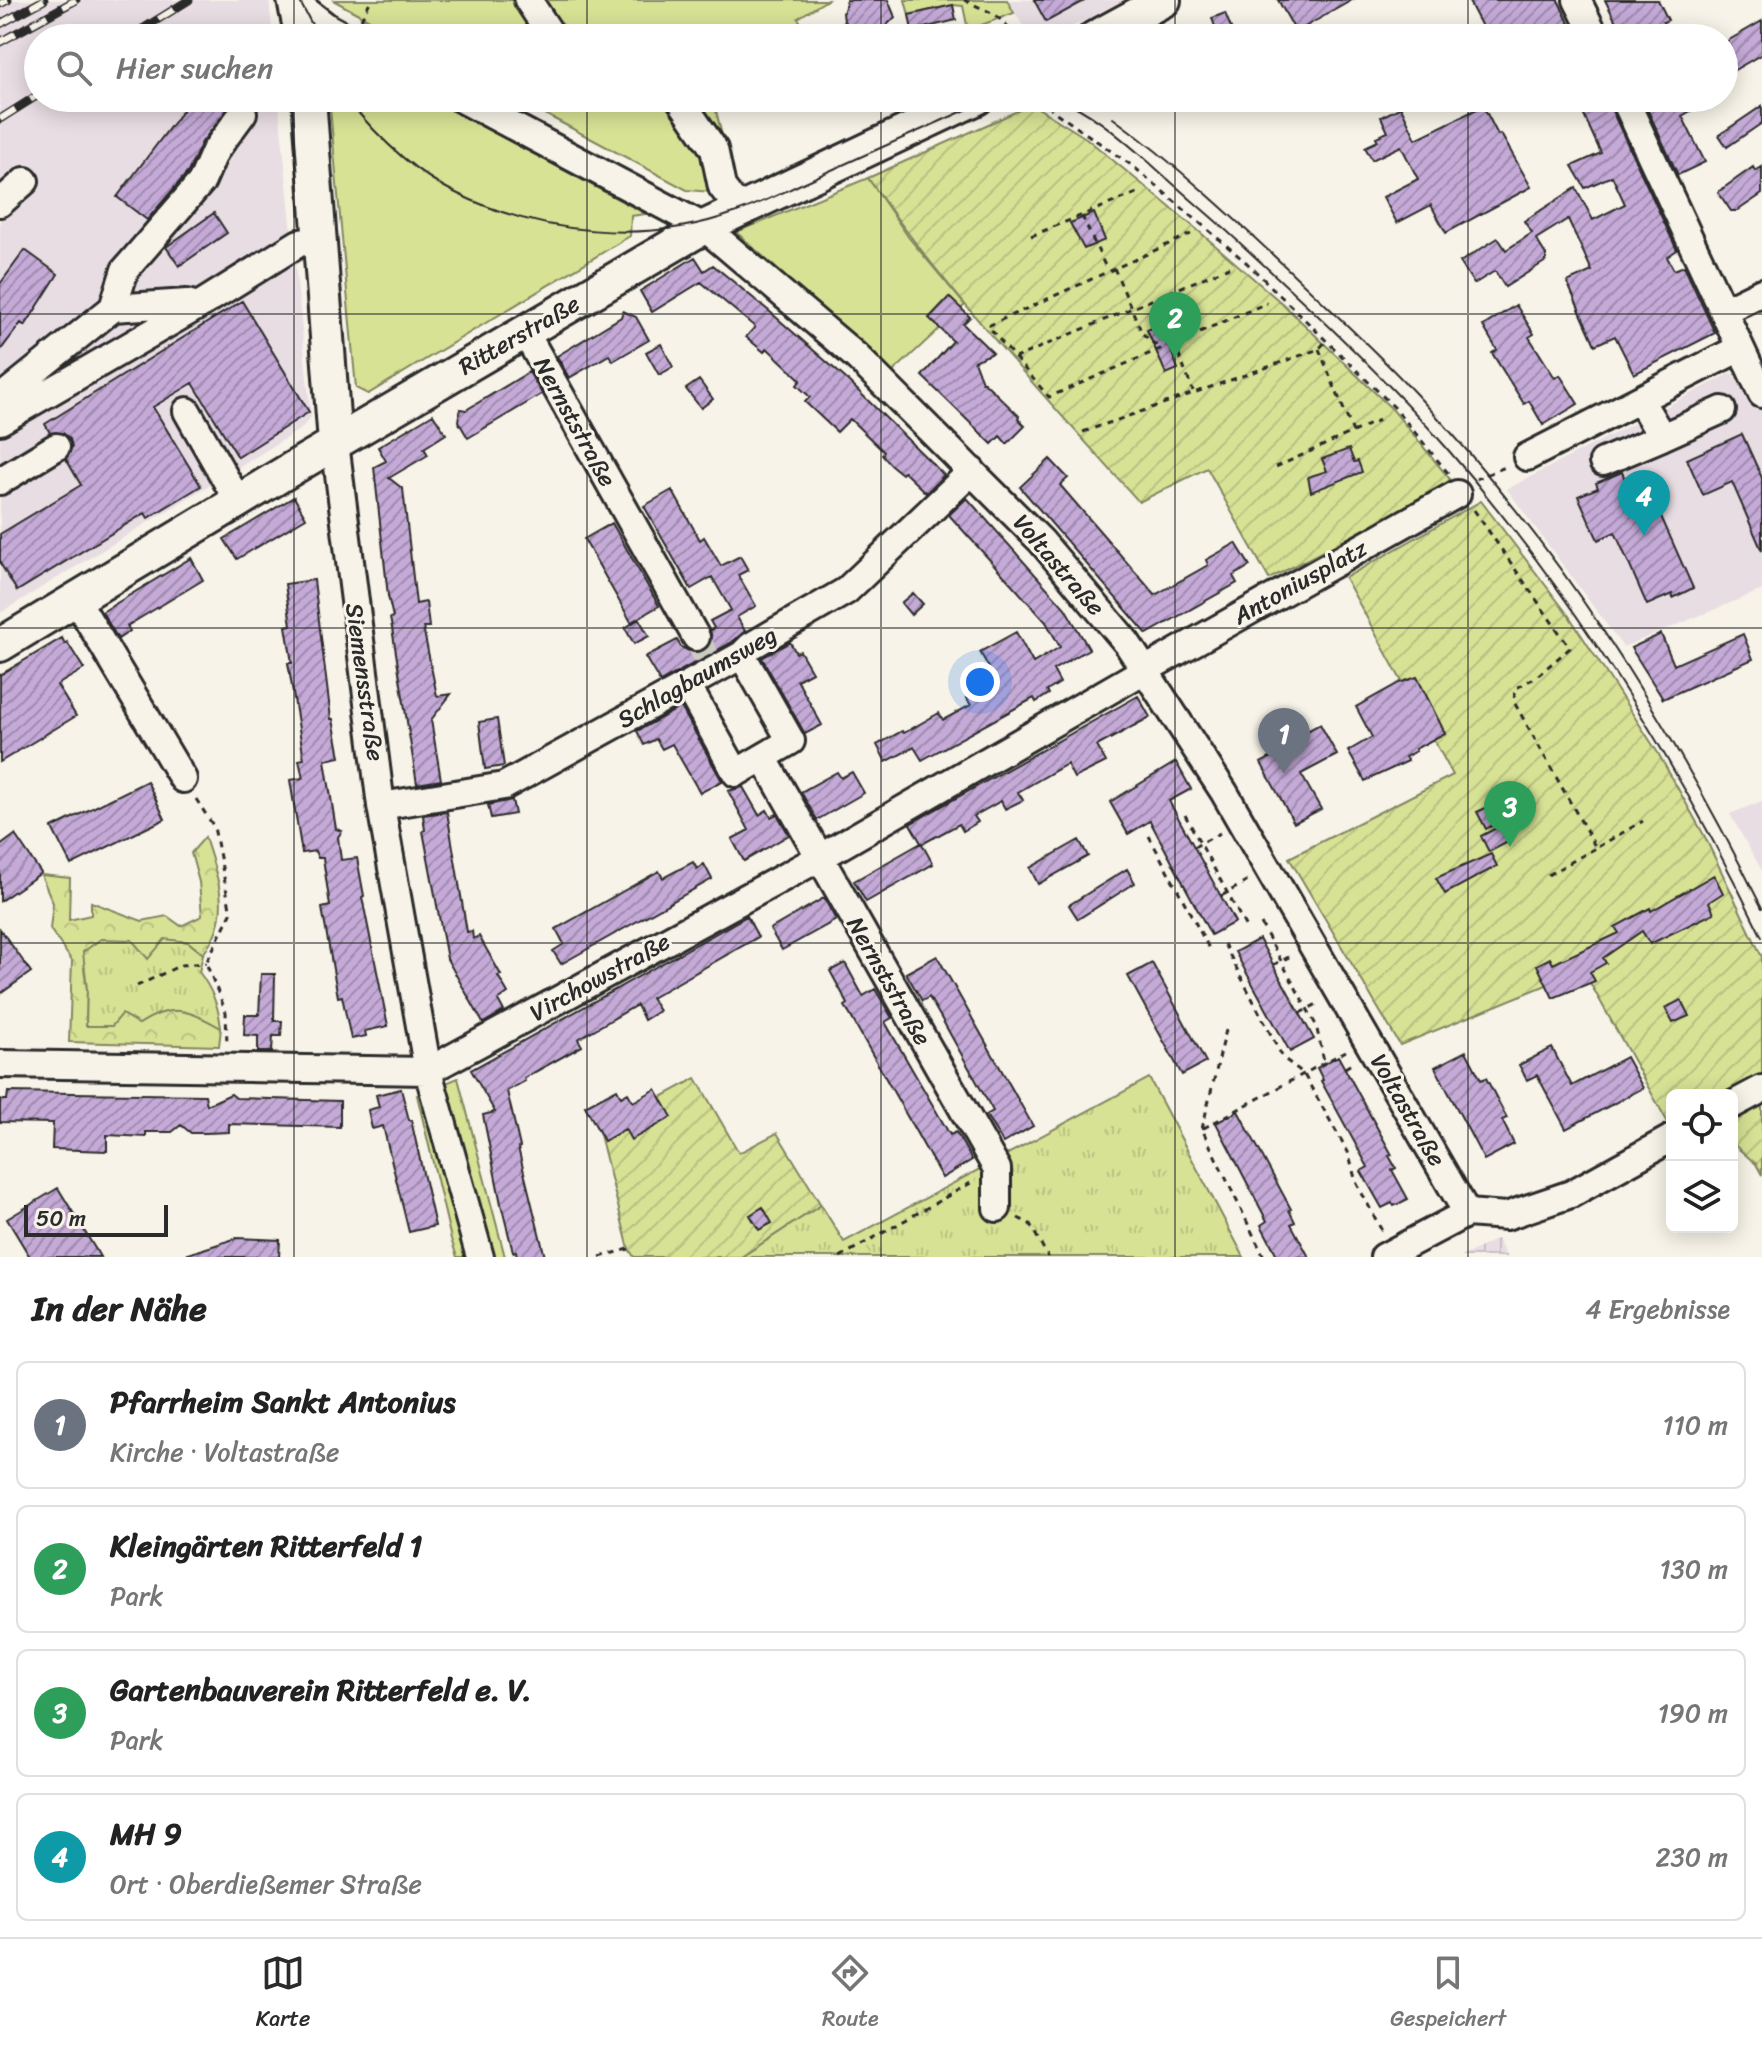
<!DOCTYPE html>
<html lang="de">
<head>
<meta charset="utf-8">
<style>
  body { margin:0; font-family:Sriracha,sans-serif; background:#f2f2f2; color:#222 }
  .controls { position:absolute; right:24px; bottom:24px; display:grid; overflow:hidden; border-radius:12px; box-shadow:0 4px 20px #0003 }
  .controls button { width:72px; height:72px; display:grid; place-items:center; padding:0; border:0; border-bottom:2px solid #e0e0e0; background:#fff; color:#222; font:40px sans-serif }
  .scale { position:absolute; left:24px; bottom:20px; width:144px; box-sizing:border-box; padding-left:8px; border:4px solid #2b2b2b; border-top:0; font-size:22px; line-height:28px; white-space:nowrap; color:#2b2b2b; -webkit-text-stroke:6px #f7f3e8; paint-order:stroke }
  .you { position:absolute; left:980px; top:682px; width:28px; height:28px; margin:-20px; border:6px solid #fff; border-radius:50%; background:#1a73e8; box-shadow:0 0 0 12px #1a73e833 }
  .badge { display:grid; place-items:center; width:52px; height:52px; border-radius:50%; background:#2b2b2b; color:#fff; font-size:26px; font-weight:700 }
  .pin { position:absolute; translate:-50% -66px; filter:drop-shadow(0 2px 4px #0008) }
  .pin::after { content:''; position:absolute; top:42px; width:28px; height:24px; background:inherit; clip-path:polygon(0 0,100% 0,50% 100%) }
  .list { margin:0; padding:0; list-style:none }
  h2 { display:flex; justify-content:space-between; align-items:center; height:104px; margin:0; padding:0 32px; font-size:34px }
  h2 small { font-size:26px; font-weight:400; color:#767676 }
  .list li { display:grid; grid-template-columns:52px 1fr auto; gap:24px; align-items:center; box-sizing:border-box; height:128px; margin:0 16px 16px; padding:0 16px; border:2px solid #e0e0e0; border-radius:12px }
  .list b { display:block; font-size:30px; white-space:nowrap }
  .list p { margin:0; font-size:26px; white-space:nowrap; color:#767676 }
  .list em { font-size:26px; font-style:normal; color:#767676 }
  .icon { flex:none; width:44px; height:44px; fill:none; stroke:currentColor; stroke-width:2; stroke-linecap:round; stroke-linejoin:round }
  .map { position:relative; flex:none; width:1762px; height:1257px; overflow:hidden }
  .search { position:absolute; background:#fff; box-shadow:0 4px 20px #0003; left:24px; right:24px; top:24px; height:88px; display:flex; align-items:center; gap:20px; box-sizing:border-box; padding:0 28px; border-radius:44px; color:#767676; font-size:30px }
  .sheet { height:680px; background:#fff }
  nav { display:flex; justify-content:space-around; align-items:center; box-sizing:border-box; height:112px; border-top:2px solid #e0e0e0; background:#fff; font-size:22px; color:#767676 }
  nav a { display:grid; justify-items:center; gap:4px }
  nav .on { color:#2b2b2b }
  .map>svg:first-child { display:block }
  .built { fill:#e8dde3 }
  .industrial { fill:url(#industrial-grid) }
  .grass { fill:#d7e295; stroke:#818660; stroke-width:2 }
  .forest { fill:url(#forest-crowns); stroke:#818660; stroke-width:2 }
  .park { fill:url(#park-tufts); stroke:#818660; stroke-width:2 }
  .garden { fill:url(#garden-furrows); stroke:#818660; stroke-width:2 }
  .building { fill:url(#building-hatch); stroke:#2b2b2b; stroke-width:2 }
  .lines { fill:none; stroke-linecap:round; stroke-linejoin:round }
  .minor-tunnel { stroke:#cecbc2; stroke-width:26; stroke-dasharray:26 13; stroke-linecap:butt }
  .minor-casing { stroke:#2b2b2b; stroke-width:32 }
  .major-casing { stroke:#2b2b2b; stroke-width:38 }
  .path { stroke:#2b2b2b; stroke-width:3; stroke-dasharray:6 6; stroke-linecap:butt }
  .minor { stroke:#f7f3e8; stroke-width:26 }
  .major { stroke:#f7f3e8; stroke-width:32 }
  .tram { stroke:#2b2b2b; stroke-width:2 }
  .rail-casing { stroke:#2b2b2b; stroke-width:9 }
  .rail { stroke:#f7f3e8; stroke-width:6; stroke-dasharray:18; stroke-linecap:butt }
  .grid { fill:none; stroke:#2b2b2b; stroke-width:2; stroke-opacity:0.55 }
  .labels { text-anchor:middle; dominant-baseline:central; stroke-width:6; stroke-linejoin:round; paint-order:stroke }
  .street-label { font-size:24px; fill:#2b2b2b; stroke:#f7f3e8 }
</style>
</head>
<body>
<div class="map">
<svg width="1762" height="1257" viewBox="0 0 1762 1257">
  <defs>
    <pattern id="industrial-grid" width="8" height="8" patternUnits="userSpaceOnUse" patternTransform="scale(2)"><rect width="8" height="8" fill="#e8dde3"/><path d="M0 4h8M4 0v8" fill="none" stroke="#c7bec3"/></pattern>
    <pattern id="forest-crowns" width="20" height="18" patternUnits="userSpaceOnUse" patternTransform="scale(2)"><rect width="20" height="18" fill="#d7e295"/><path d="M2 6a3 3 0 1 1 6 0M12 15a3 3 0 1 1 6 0" fill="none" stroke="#b9c281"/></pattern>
    <pattern id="park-tufts" width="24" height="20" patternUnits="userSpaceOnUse" patternTransform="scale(2)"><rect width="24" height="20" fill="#d7e295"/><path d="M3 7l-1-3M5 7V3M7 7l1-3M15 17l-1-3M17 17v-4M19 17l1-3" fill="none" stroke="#b9c281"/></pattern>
    <pattern id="garden-furrows" width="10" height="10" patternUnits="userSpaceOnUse" patternTransform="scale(2)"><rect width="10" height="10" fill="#d7e295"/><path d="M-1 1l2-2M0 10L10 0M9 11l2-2" fill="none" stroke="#b9c281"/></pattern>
    <pattern id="building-hatch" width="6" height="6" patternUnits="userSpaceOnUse" patternTransform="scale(2)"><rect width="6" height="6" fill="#c5aad8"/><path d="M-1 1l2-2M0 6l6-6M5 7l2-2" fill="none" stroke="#a08baf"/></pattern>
  </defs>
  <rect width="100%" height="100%" fill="#f7f3e8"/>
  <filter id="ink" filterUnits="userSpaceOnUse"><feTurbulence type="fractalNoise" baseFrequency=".0125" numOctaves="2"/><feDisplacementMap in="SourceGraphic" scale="16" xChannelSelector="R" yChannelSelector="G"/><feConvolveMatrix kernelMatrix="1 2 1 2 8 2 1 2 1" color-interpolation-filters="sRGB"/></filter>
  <g filter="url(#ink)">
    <!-- built -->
    <path class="built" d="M0,0H269L273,38H38V98H278L311,417L301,429L0,613Z
      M1007,0H1123L1051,38H1031Z
      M1731,373L1762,404V590L1623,647L1507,489Z
      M1762,801V871L1730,814Z"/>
    <!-- industrial -->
    <path class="industrial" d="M1497,1239L1507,1257H1461Z"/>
    <!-- grass -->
    <path class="grass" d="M333,0H827L798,18L810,38H402Z
      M905,0H1007L1014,13L968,30L963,6L953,5L909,15Z
      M329,98H429L646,214L631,216L630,236L368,394L356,388Z
      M515,98H713L724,144L712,192L687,190Z
      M868,178L909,238L965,305L892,373L736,232Z
      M458,1078L505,1257H457L451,1239L417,1095Z"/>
    <!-- forest -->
    <path class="forest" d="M205,837C218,881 234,913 203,954L188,942L148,959L84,968L87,989L86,1025L122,1014L139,1024C172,1002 189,1010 221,1028L219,1046L69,1042L72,961L50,929L53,903L41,875L70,878L69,920L91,915V902L142,921L167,916L181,926L202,916L199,882L191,853Z"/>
    <!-- park -->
    <path class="park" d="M101,939L132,940L148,959L165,939L188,942L203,954L199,972C212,989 219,1007 221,1028C189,1010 172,1002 139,1024L122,1014L112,1026H86L87,989L83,952Z
      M1149,1078L1244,1257H741L821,1205L844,1242Z"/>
    <!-- garden -->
    <path class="garden" d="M1024,108H1038L1086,138L1194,227L1285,306L1393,410L1449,478L1451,485L1269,579L1207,468L1139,502C1046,397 948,294 868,178Z
      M1481,501L1569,616L1658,753L1705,837L1762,957V1175L1756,1164L1732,1143V1095H1672V1130L1583,970L1400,1045L1289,858L1453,775L1345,578Z
      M696,1078L739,1153L777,1133L821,1205L741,1257H634L629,1249L599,1131Z"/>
    <!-- building -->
    <path class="building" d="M847,0H888L895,17L877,35L861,36L854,33L844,21L843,13Z
      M1034,0H1086L1046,22Z
      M1278,0H1352L1296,32Z
      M1468,0H1558L1576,38H1488Z
      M1605,0H1658L1668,20L1663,22L1672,38H1624Z
      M953,5L956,20L912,31L909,15Z
      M1225,13L1235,38H1219L1212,18Z
      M1762,21V54L1724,76V43Z
      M192,98H237L202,142L188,172L147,220L117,197Z
      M1576,98H1606L1677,250L1667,257L1674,270L1684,266L1715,333L1634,374L1615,336L1595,345L1567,282L1592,271L1568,219L1536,239L1546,255V261L1505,287L1495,271L1474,284L1460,262L1498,238L1506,250L1532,233L1524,221L1576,188L1593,220L1625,204L1612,176L1585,188L1572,166L1601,153Z
      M1642,98H1713L1682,116L1705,162L1678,175Z
      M1483,106L1498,135L1501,134L1531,187L1446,233L1431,205L1397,223L1383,197L1418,179L1401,146L1372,160L1365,147L1378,141L1376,137L1388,132L1381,117L1401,107L1416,139Z
      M1762,106V123L1727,147L1719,135Z
      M1753,167L1755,171L1762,167V194L1737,211H1731L1718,192Z
      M214,213L227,233L179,266L166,247Z
      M1094,213L1105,240L1084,249L1070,223Z
      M25,250L58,274L25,326L21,323L0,351V284Z
      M695,257L704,271L713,265L769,311L845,378L944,475L926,493L904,472L902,474L891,465L882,455L884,452L850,419L837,432L805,402L810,397L797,385L801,380L767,348L764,352L746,337L755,327L701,282L652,312L640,291Z
      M949,297L970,317L963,324L993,353L974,361L982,382H984L1019,416L1018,418L1025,426L1007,444L1000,436L992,444L922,376L953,341L929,318Z
      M242,301L309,412L238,457L193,383L153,407L201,486L148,518L145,513L17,591L0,563V534L81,485L66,459L72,447L70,439L63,433H50L45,424Z
      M1516,305L1534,334L1529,337L1555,378L1560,375L1578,404L1543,425L1529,401L1524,404L1492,353L1497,350L1483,326Z
      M623,311L636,317L649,340L613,361L609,355L569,378L557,356L621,317Z
      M1161,323L1178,369L1166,374L1147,330Z
      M661,344L673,367L659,375L646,352Z
      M529,372L542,394L468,438L458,421L460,409L466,410Z
      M699,380L713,399L701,408L686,389Z
      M433,414L446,434L424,448L428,455L389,478L403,489L416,604L426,602L429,627H423L437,696L451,694L431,720L441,780L417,784L392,628L390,618L393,617L388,596L374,467L386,461L378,447Z
      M1742,434L1762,478V551L1732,482L1703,495L1687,459Z
      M1349,449L1354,462L1358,461L1362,472L1311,492L1308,477L1327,471L1322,459Z
      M1050,459L1068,478L1060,485L1155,595L1208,565L1206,560L1236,543L1250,566L1233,576L1237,583L1147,634L1020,487Z
      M1622,472L1639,512L1656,505L1693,588L1673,598L1672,594L1647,605L1615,532L1598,540L1578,496L1598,488L1596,483Z
      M672,490L700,540L704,537L721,566L740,556L748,570L738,575L756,606L737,617L745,631L732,642L660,682L645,657L677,640L681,647L689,651H703L709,646L712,638L710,631L714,628L710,621L731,610L712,577L691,589L644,506Z
      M294,497L306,518L237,559L224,539Z
      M967,498L1065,608L1089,649L1053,670L1060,683L1047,691L1049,694L1036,702L1034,698L1023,704L922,760L914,747L886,762L877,745L902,731L904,733L939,713L943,720L971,705L966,698L981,689L980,686L994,677L980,652L1016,632L1033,663L1060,647L1046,622L949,515Z
      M612,523L659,606L631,622L584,539Z
      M191,558L203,580L127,626L130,631L118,639L102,612Z
      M314,580L331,719H333L340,757L325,760L336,829L342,831L338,837L341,860L357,858L364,896L362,897L388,1026L365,1031L366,1036L351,1039L342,996L338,997L322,908L330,906L323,858H318L315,851L302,853L290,780L303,778L299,760L304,759L288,663H292L286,626L291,625L285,584Z
      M913,593L923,604L911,615L901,603Z
      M639,619L649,636L634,644L625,628Z
      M1661,634L1674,665L1743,634L1753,659L1663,699L1631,648Z
      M62,638L65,644L67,642L84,669L57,685L76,716L0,762V675Z
      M790,642L796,653L800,651L812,672L797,680L822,725L805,734L762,658Z
      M1417,677L1445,733L1415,749L1416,751L1405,757L1408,761L1365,781L1348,751L1372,737L1356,707L1399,683Z
      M1138,696L1150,717L1097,746L1106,762L1074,778L1067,764L1018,792L1023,800L1005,809L1001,801L974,816L978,822L963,831L959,824L922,844L933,864L866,902L854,881L921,843L910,824Z
      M681,707L722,781L700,793L672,744L662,749L656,739L644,745L637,731Z
      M497,719L504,766L485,769L479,722Z
      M1320,724L1337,755L1301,774L1321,809L1294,823L1261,763L1295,744L1292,739Z
      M1176,762L1191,789L1169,801L1235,922L1211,935L1150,821L1128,834L1110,802Z
      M837,772L841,778L852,772L864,793L817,820L801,792Z
      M147,781L165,819L71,865L52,828Z
      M743,787L759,815L767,810L771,817L777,814L789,835L744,861L732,839L749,830L728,791Z
      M512,800L515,814L491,818L488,805Z
      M1494,804L1502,820L1486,829L1477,812Z
      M447,812L467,932L472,931L473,939L479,936L501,975L498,976L508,993L498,1000L504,1011L483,1023L447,959L423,831L425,830L423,815Z
      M1500,826L1508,842L1489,852L1481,836Z
      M15,835L41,873L0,901V846Z
      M1079,840L1088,856L1038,884L1030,868Z
      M1491,854L1497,866L1445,894L1436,878Z
      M693,862L697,869L704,864L712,879L561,964L553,951L564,944L556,929L659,871L663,878Z
      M1127,869L1135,883L1078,919L1069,905Z
      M1714,875L1723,893L1709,902L1714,913L1650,944L1642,931L1603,958L1606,963L1590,972L1595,981L1553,998L1537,965L1550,958L1553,964L1619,933L1615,927L1650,908L1651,911Z
      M824,898L836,920L782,950L770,929Z
      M747,916L758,937L651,998L659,1011L644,1020L637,1005L578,1039L582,1046L524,1078L525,1081L507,1091L520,1147L518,1148L545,1257H517L516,1251L513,1252L501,1204L483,1115L495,1112L471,1070Z
      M0,929L31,972L0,994Z
      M1259,939L1314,1039L1290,1052L1235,952Z
      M937,956L1033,1126L1003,1143L986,1115L993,1111L944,1023L929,997L922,1001L906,973Z
      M845,963L863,996L875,989L892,1018L885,1022L913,1071L950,1135L956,1132L972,1160L942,1178L845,1006L848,1004L830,971Z
      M1152,963L1206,1062L1182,1075L1128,976Z
      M261,974H275L274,1021H282L281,1036H273L272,1052H258V1036L244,1035L245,1015H259Z
      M1681,1000L1689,1016L1673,1023L1665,1008Z
      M1552,1048L1572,1086L1626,1057L1643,1088L1566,1129L1537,1075L1527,1080L1519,1065Z
      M1466,1051L1481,1080L1486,1078L1507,1118L1502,1120L1514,1144L1484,1160L1435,1067Z
      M1338,1056L1392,1155L1389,1156L1396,1168L1392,1170L1408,1199L1394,1206L1392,1203L1382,1208L1361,1171L1368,1167L1321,1081L1323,1080L1317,1068Z
      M401,1089L409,1120H411L435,1226L409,1232L383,1126L372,1129L368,1110L379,1107L376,1095Z
      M617,1089L621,1097L628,1093L633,1102L656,1089L672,1117L631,1140L625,1129L604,1141L585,1106Z
      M8,1092L205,1095L207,1105L231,1094L236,1098L340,1101V1127L229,1124V1132L206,1133H191L181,1125L172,1132H146V1137L107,1135V1151L52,1149L53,1123L0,1122V1100H7Z
      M1238,1111L1291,1209L1289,1210L1295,1222L1291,1224L1309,1257H1278L1261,1225L1267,1221L1216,1123Z
      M58,1188L96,1250L100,1257H30L7,1219Z
      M763,1207L772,1223L759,1230L750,1215Z
      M237,1238L280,1240L279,1257H189L188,1254Z"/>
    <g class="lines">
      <!-- minor-tunnel -->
      <path class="minor-tunnel" d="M696,637L709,661"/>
      <!-- minor casing -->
      <g class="minor-casing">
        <path id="minor" d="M528,0L553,38
          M1577,0L1596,38
          M295,2L327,27L347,38
          M460,98L704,227L857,357L1041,541L1127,643L1224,792L1467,1213
          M679,98L714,149L722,187L739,209
          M1624,98L1762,394
          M0,203L25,181
          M113,308L125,270L202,181L215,151L243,113
          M1723,311L1762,292
          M525,332L696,637
          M0,399L113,308L187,303L198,306
          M187,411L238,501
          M0,421L198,306L299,243L320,240
          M1662,437L1722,410
          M335,443L381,806L428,1071L480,1257
          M1527,457L1740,348
          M1603,462L1662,437L1640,400
          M0,481L56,447
          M77,601L183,779
          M687,685L736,773L791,741L742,655
          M764,759L997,1169V1208
          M381,806L504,786L742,655L751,646L846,591L972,471
          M0,1064L428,1071L819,858L1143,671L1457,494
          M1732,1105L1762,1089
          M1384,1257L1467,1213L1506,1216L1571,1194L1672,1138"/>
      </g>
      <!-- major casing -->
      <g class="major-casing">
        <path id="major" d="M294,0L302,38
          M1094,38L1164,0
          M309,98L335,443
          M0,645L298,465L704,227L977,98"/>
      </g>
      <!-- path -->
      <path class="path" d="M964,0L996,15L1012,32
        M361,19L396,38
        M361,19L371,0
        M1024,98L1057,106
        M1049,104L1052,110L1134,167L1247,263L1394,407L1448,473
        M1082,216L1107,270
        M1191,234L988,326L1015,358L1229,267
        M1031,236L1142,191
        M1114,268L1142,333L1160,349
        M1174,343L1193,391
        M1319,349L1353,432
        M1015,358L1049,397L1267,303
        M1083,432L1319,349L1326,341
        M1276,467L1379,420
        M1476,479L1505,467
        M1474,510L1570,648L1536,677L1515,689L1514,702L1596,848L1643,821
        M196,799L214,827L231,913L206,963L226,1012L227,1046
        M1185,815L1248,931
        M1149,836L1211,952
        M1194,847L1220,833
        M1548,875L1596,848
        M1221,896L1248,881
        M1261,924L1316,1025L1324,1061
        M1224,944L1283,1058L1303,1073L1348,1152L1356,1182L1382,1231
        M1273,965L1291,956
        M137,986L181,965L206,963
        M1300,1013L1319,1003
        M1345,1068L1353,1063
        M1202,1129L1226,1030
        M1018,1218L1030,1224L1048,1257
        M600,1257L629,1249
        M840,1257L976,1180
        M1264,1257L1202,1129L1346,1051"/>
      <!-- minor -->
      <use href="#minor" class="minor"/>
      <!-- major -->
      <use href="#major" class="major"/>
      <!-- tram -->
      <path class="tram" d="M299,0L319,38
        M346,98C376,135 412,172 456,193C539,234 646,245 734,213C761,204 787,190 812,179C864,155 916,132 968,109L998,98
        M1057,98C1093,112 1122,139 1151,164C1176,187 1202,209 1228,232C1302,300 1377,369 1444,445C1573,593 1676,760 1762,937
        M1113,118C1176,164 1234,218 1291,272C1333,312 1376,351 1416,394C1559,545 1670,722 1762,908"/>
      <!-- rail casing -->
      <g class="rail-casing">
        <path id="rail" d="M0,4L8,0
          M0,24L44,0
          M128,38L189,0
          M0,42L76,0
          M0,119L38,95"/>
      </g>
      <!-- rail -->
      <use href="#rail" class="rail"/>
    </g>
  </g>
  <!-- grid -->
  <path class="grid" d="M294,0V38M587,0V38M881,0V38M1175,0V38M1468,0V38M294,98V1257M587,98V1257M881,98V1257M1175,98V1257M1468,98V1257M0,314H1762M0,628H1762M0,943H1762"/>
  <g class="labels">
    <!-- street labels -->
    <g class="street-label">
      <text transform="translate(519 335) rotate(-30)">Ritterstraße</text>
      <text transform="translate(575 422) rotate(61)">Nernststraße</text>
      <text transform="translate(1059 565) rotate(49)">Voltastraße</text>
      <text transform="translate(1300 582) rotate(-29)">Antoniusplatz</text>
      <text transform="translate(697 677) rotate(-30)">Schlagbaumsweg</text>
      <text transform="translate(365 682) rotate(82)">Siemensstraße</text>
      <text transform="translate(600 977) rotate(-29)">Virchowstraße</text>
      <text transform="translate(889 981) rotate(60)">Nernststraße</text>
      <text transform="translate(1408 1110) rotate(60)">Voltastraße</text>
    </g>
  </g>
</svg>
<div class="controls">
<button><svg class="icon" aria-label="locate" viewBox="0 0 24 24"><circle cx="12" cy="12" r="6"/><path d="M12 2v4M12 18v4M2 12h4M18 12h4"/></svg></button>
<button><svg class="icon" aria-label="layers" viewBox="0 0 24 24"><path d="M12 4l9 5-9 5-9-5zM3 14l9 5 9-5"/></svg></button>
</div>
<div class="scale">50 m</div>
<div class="you"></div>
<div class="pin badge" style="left:1284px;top:774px;background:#6b7280">1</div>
<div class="pin badge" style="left:1175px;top:358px;background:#2e9e5b">2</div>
<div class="pin badge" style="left:1510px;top:847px;background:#2e9e5b">3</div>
<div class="pin badge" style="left:1644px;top:536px;background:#0f9aa8">4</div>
<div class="search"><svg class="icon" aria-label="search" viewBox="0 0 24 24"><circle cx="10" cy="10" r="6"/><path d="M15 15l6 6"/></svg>Hier suchen</div>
</div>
<section class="sheet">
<h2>In der Nähe<small>4 Ergebnisse</small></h2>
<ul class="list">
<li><span class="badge" style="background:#6b7280">1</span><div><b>Pfarrheim Sankt Antonius</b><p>Kirche · Voltastraße</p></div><em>110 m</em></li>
<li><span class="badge" style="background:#2e9e5b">2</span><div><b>Kleingärten Ritterfeld 1</b><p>Park</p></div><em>130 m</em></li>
<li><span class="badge" style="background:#2e9e5b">3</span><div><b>Gartenbauverein Ritterfeld e. V.</b><p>Park</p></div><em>190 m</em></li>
<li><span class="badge" style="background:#0f9aa8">4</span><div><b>MH 9</b><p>Ort · Oberdießemer Straße</p></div><em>230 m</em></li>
</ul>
</section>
<nav>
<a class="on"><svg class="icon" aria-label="map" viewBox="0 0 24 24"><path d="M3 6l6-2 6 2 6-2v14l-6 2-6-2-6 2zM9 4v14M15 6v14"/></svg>Karte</a>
<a><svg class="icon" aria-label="directions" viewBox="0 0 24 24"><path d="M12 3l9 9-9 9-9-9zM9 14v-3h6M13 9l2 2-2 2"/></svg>Route</a>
<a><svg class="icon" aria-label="saved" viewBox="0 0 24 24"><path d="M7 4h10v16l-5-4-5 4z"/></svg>Gespeichert</a>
</nav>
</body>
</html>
